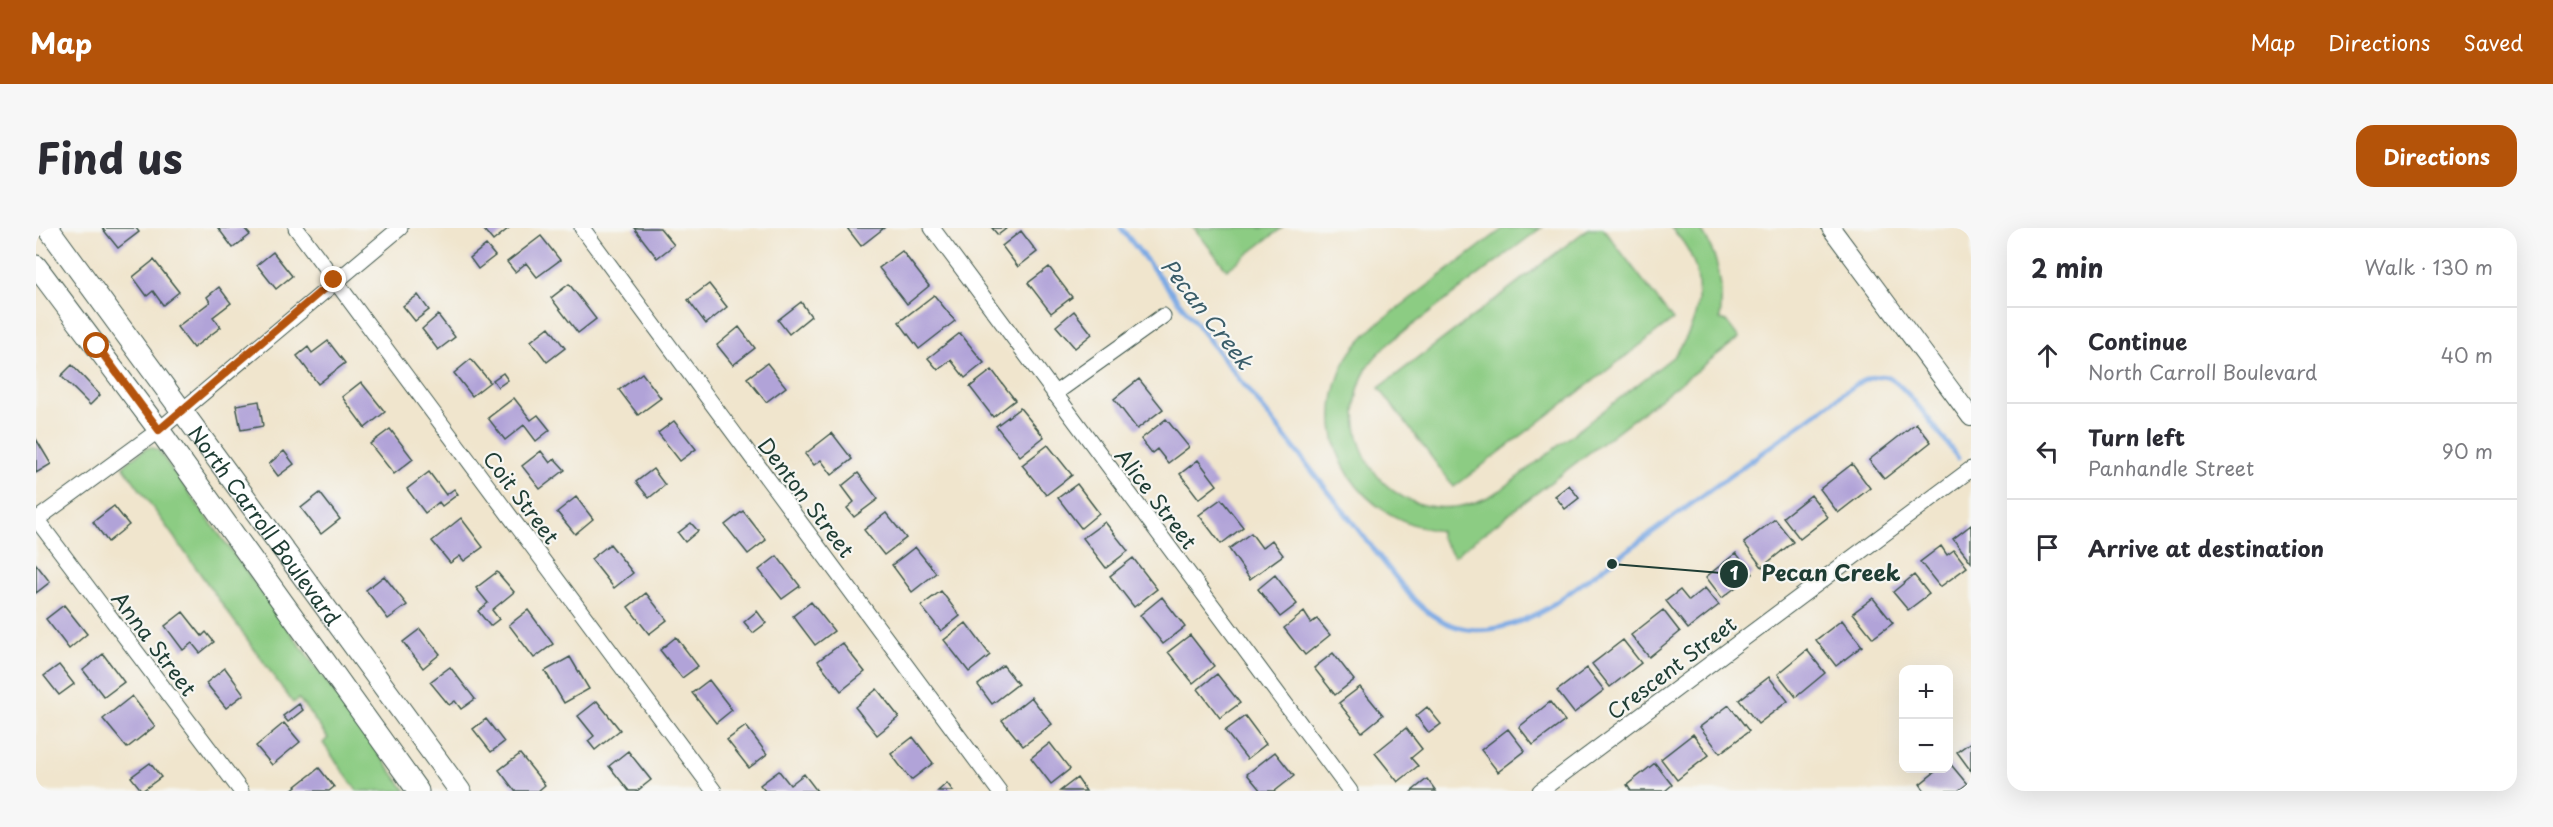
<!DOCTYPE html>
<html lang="en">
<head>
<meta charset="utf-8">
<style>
  body { margin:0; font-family:"Playpen Sans",sans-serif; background:#f7f7f7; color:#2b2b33 }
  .controls { position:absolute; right:18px; bottom:18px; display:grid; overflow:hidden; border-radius:12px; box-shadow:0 6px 24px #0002 }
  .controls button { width:54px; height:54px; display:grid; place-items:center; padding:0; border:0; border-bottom:2px solid #e1e1e2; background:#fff; color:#2b2b33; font:30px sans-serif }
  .stop { position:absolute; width:18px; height:18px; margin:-14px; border:4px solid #b45309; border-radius:50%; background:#fff }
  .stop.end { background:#b45309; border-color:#fff; box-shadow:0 2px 6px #0008 }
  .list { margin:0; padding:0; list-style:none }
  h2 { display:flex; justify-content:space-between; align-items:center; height:78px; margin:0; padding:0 24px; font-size:26px }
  h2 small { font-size:20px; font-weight:400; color:#7c7c81 }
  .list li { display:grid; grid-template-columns:39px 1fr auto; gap:18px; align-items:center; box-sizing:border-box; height:96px; padding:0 24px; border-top:2px solid #e1e1e2 }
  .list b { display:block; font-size:22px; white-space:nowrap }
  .list p { margin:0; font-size:20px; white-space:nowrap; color:#7c7c81 }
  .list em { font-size:20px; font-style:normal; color:#7c7c81 }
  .icon { flex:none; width:33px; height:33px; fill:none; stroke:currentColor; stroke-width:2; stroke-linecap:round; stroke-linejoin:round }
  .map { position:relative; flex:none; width:1935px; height:563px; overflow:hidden; border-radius:18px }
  header { display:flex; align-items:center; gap:36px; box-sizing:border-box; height:84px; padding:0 30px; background:#b45309; color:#fff }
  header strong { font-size:28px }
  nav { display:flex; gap:33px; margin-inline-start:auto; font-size:21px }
  .intro { display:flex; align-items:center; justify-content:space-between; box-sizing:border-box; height:144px; padding:0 36px }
  h1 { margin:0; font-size:42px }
  .button { padding:15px 27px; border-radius:18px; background:#b45309; color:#fff; font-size:21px; font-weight:700 }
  main { display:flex; gap:36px; padding:0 36px }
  aside { flex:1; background:#fff; border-radius:18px; box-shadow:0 6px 24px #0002 }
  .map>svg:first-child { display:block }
  .green { fill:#8ccc83; stroke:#56845c; stroke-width:1.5 }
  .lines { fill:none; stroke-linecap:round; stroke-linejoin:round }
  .stream { stroke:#7aa9e4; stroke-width:5 }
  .building { fill:#b1a3d8 }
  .minor-casing { stroke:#3e564b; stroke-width:17 }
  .tertiary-casing { stroke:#3e564b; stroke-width:20 }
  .secondary-casing { stroke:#3e564b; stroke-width:23 }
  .minor { stroke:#fff; stroke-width:15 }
  .tertiary { stroke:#fff; stroke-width:18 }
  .secondary { stroke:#fff; stroke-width:21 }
  .route { stroke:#b45309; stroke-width:8 }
  .labels { text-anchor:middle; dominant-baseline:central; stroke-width:4.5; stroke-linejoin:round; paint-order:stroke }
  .street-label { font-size:21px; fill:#1f3d34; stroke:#f6f6f2 }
  .water-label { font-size:22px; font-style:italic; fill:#3a5d69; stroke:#f6f6f2 }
  .leader { fill:none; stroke:#1f3d34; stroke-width:2 }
  .callout-dot { fill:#1f3d34; stroke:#f6f6f2; stroke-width:2 }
  .mark-label { font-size:18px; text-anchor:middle; font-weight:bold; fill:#fff }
  .callout-label { font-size:22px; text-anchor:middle; font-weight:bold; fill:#1f3d34; stroke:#f6f6f2; stroke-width:4.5; stroke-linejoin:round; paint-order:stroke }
</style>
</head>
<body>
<header>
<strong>Map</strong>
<nav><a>Map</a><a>Directions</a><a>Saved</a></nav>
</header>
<div class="intro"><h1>Find us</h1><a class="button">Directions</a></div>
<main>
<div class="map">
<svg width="1935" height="563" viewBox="0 0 1935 563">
  <rect width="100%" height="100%" fill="#f6f6f2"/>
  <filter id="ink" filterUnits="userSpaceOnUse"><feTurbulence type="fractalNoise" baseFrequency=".0167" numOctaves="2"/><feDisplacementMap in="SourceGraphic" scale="12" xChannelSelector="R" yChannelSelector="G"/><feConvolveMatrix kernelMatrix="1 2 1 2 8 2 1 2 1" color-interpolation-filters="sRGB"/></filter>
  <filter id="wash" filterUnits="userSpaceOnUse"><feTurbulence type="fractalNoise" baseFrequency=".008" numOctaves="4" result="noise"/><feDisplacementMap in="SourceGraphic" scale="24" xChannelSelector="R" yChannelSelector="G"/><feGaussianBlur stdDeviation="1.35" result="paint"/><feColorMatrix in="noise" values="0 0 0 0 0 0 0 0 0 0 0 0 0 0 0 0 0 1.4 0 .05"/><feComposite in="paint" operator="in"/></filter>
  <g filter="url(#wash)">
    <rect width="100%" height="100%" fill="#f0e5cd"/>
    <!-- green -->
    <path class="green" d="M1158,0H1246L1191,42Z
      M1468,0H1505C1469,27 1432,55 1396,83C1374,100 1346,116 1331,140C1299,195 1335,274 1400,279C1424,282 1445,274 1465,262L1638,128C1669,88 1673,38 1635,0H1664C1683,29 1688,57 1684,91L1690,93L1703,110L1418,328L1404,309V303C1325,292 1274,220 1305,143C1312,124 1326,110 1341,96Z
      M1553,0H1567L1637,92L1418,259L1343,160Z
      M115,219L122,222L370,563H321L287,515L292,510L263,471L257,475L87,238L109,221Z"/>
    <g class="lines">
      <!-- stream -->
      <path class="stream" d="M1085,0L1372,365C1414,414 1460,409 1512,380L1819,157C1829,152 1840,146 1851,149C1869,155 1908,212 1922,230"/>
    </g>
    <g id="blocks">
      <!-- building -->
      <path class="building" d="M66,0H100L103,4L82,20Z
        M182,0H208L214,7L197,20Z
        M451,0H473L457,13L448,2Z
        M598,0H624L638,17L621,30Z
        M811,0H848L825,18Z
        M956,0H971L962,7Z
        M985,3L1001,24L982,39L966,18Z
        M505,8L524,32L501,49L490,35L479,44L471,34Z
        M450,17L459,28L442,41L434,30Z
        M866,23L893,58L871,76L843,40Z
        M237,24L256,48L240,61L221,37Z
        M118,32L143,64L127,77L117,63L111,68L97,49Z
        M1013,39L1036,69L1015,85L992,55Z
        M533,56L560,91L542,105L515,70Z
        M673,56L691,79L670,96L652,72Z
        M183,59L195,75L177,89L185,99L157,120L141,99L174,74L171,69Z
        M382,67L393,82L379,93L367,78Z
        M898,67L919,93L883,121L863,94Z
        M765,74L775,88L753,106L742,92Z
        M1038,83L1056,106L1039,120L1020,98Z
        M402,87L419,109L402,122L386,101Z
        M513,99L529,120L511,134L495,113Z
        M703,99L719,120L697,137L681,117Z
        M924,105L948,135L929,150L915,132L902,142L892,130Z
        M292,113L309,135L282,156L261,128L272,119L276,125Z
        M435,131L454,154L436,168L418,145Z
        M731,135L750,159L730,174L711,150Z
        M36,137L64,167L54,177L25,148Z
        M956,142L979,172L957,189L934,159Z
        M467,145L472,152L462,159L457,152Z
        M606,145L625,170L602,187L583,162Z
        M1103,151L1127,181L1101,201L1078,171Z
        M325,154L349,184L329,200L306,169Z
        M478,170L495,192L502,187L514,202L500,213L488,197L469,212L452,190Z
        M223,173L227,198L205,202L200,177Z
        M984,180L1008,209L984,228L960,198Z
        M1130,191L1153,219L1132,235L1121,221L1116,225L1105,211Z
        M638,193L660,221L644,233L622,205Z
        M1880,195L1895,214L1848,251L1833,232Z
        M354,201L377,231L358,246L334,216Z
        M796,205L816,231L796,247L785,232L778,237L769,226Z
        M0,211L15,236L0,245Z
        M1012,217L1036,247L1010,267L986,237Z
        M248,223L258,236L242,248L233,236Z
        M505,223L514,235L519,231L529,242L504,261L486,238Z
        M1162,232L1181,257L1163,271L1144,246Z
        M1816,236L1834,260L1802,285L1784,261Z
        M617,241L629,257L613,270L600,254Z
        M393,244L410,267L418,261L422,266L406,278L403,274L389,285L371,261Z
        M822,245L842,271L818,289L811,280L818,274L806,258Z
        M1041,256L1063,285L1045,300L1022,270Z
        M1533,257L1543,270L1529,281L1519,268Z
        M284,265L304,291L285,306L265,280Z
        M1775,267L1792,289L1764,311L1747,289Z
        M540,269L557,291L539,306L521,284Z
        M1185,271L1207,299L1185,316L1163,287Z
        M78,278L93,297L72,314L57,294Z
        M707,283L730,312L712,326L689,297Z
        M850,285L870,310L848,327L828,302Z
        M425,290L447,319L428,333L424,328L414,335L396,313Z
        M1739,291L1757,314L1726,339L1708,315Z
        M1069,294L1092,323L1070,340L1047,310Z
        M655,295L662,303L649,314L642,305Z
        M1935,297V334L1917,311Z
        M1215,305L1226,320L1236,312L1247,327L1214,351L1193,321Z
        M574,316L597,345L578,360L555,331Z
        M1905,318L1911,327L1918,322L1931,339L1904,359L1884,334Z
        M879,319L900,345L876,364L856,337Z
        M1700,325L1717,346L1686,370L1670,349Z
        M741,328L764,358L746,371L723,342Z
        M1097,330L1121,361L1098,379L1074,348Z
        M0,336L14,354L0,365Z
        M461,344L478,364L456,382L463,391L454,398L442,383L452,375L440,360Z
        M1239,347L1261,376L1244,389L1222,361Z
        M1878,347L1893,366L1872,382L1857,364Z
        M348,348L371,377L352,391L330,362Z
        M1669,360L1683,377L1652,401L1630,373L1644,362L1653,373Z
        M905,363L924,388L905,403L885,378Z
        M610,365L631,392L613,406L592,379Z
        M1126,369L1149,399L1127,416L1104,387Z
        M1837,370L1857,395L1837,410L1817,385Z
        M775,374L798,403L779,417L757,388Z
        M28,377L51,406L33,421L10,391Z
        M492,382L517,416L498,430L473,397Z
        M1627,382L1644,404L1613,429L1595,407Z
        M721,383L730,395L717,405L708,394Z
        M147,384L166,408L170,404L178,414L164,425L156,415L147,422L129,398Z
        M1268,384L1275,395L1281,391L1294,407L1269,427L1248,400Z
        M1806,392L1826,418L1800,438L1780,412Z
        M930,395L954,427L933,444L908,412Z
        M384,401L404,426L387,440L367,414Z
        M1154,407L1178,438L1157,455L1132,424Z
        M640,409L662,438L646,450L624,422Z
        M1587,412L1605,435L1574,459L1556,436Z
        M806,415L829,444L805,463L782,433Z
        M1771,422L1789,445L1760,469L1742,446Z
        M1297,425L1318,452L1299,467L1278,440Z
        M67,426L88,454L68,469L47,442Z
        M534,429L553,461L528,475L509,443Z
        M23,437L38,456L23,467L8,448Z
        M967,437L982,456L956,476L942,457Z
        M414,439L439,471L425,481L419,473L413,477L394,454Z
        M189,440L208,466L190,480L170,455Z
        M1551,440L1568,462L1538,485L1521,463Z
        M1181,446L1204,475L1184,490L1162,461Z
        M1733,449L1752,473L1722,496L1703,472Z
        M673,452L696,482L680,495L656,465Z
        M1324,459L1347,487L1326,504L1303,475Z
        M841,461L863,489L841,507L819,479Z
        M96,468L119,498L91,520L67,491Z
        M995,469L1016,496L987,518L966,492Z
        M561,473L584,502L559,522L552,513L558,508L542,488Z
        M1514,474L1529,493L1497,517L1483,499Z
        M263,476L267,482L252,494L247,488Z
        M1693,477L1713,503L1684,525L1664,499Z
        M1391,479L1405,496L1393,505L1380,488Z
        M1209,488L1230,516L1211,531L1189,503Z
        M450,491L468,514L455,524L437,501Z
        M248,495L264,514L236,537L220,518Z
        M710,498L731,526L713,540L691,512Z
        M1370,500L1386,521L1375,530L1382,538L1362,554L1339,525Z
        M1472,501L1489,523L1462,544L1445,522Z
        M1657,506L1673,527L1641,552L1625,531Z
        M877,509L897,535L875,552L855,526Z
        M1935,514V543L1921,524Z
        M1014,515L1034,541L1015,556L995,530Z
        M592,523L615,552L601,563H593L573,538Z
        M1239,524L1258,548L1239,563H1225L1211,546Z
        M484,526L509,557L502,563H479L463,542Z
        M1912,533L1931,556L1922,563H1889L1884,556L1904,540H1912Z
        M114,535L125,549L106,563L95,549Z
        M1619,535L1636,557L1629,563H1595L1591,557Z
        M283,540L298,559L293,563H254Z
        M743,543L754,557L768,546L781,563H729L724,557Z
        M1041,550L1050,563H1024Z
        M1391,551L1400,563H1376Z
        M911,555L917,563H902Z"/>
    </g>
  </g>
  <g filter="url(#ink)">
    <use href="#blocks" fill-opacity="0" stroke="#3e564b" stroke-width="1.5"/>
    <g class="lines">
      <!-- minor casing -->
      <g class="minor-casing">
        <path id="minor" d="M260,0L678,563
          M546,0L963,563
          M896,0L1314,563
          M1018,166L1127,88
          M0,292L123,202L364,0
          M1,292L205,563
          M1504,563L1935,241"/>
      </g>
      <!-- tertiary casing -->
      <g class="tertiary-casing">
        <path id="tertiary" d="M1795,0L1935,189"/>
      </g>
      <!-- secondary casing -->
      <g class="secondary-casing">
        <g id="secondary">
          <path id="s1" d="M12,0L424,563"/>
          <path d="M0,38L123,202L382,563"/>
        </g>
      </g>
      <!-- minor -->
      <use href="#minor" class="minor"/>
      <!-- tertiary -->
      <use href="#tertiary" class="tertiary"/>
      <!-- secondary -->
      <use href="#secondary" class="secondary"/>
    </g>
  </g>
  <g class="lines" filter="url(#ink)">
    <!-- route -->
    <path class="route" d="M61,118L123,202L298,52"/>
  </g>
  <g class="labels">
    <!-- street labels -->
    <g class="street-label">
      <text transform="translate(486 269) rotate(53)">Coit Street</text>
      <text transform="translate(771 269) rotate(53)">Denton Street</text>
      <text transform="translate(1121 270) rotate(53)">Alice Street</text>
      <text stroke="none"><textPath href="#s1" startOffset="368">North Carroll Boulevard</textPath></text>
      <text transform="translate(119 415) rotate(53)">Anna Street</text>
      <text transform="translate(1635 439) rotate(-37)">Crescent Street</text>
    </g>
    <!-- water labels -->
    <g class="water-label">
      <text transform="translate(1172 85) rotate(52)">Pecan Creek</text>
    </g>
  </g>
  <!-- callouts -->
  <path class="leader" d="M1576 336L1698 346"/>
  <g class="callout-dot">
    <circle cx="1576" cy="336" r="6"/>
    <circle cx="1698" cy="346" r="15"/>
  </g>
  <g class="mark-label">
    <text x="1698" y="352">1</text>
  </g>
  <g class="callout-label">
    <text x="1795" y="353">Pecan Creek</text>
  </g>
</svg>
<div class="controls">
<button>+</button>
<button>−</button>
</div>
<div class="stop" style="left:61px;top:118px"></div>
<div class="stop end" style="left:298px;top:52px"></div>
</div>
<aside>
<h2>2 min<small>Walk · 130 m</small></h2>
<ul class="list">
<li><svg class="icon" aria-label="ahead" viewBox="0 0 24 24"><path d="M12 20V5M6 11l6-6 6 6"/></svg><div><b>Continue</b><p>North Carroll Boulevard</p></div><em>40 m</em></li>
<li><svg class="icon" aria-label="left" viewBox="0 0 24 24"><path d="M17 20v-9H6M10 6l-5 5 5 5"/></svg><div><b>Turn left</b><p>Panhandle Street</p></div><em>90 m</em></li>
<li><svg class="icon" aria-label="arrive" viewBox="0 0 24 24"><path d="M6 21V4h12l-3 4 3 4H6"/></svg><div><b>Arrive at destination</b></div></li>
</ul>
</aside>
</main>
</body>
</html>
